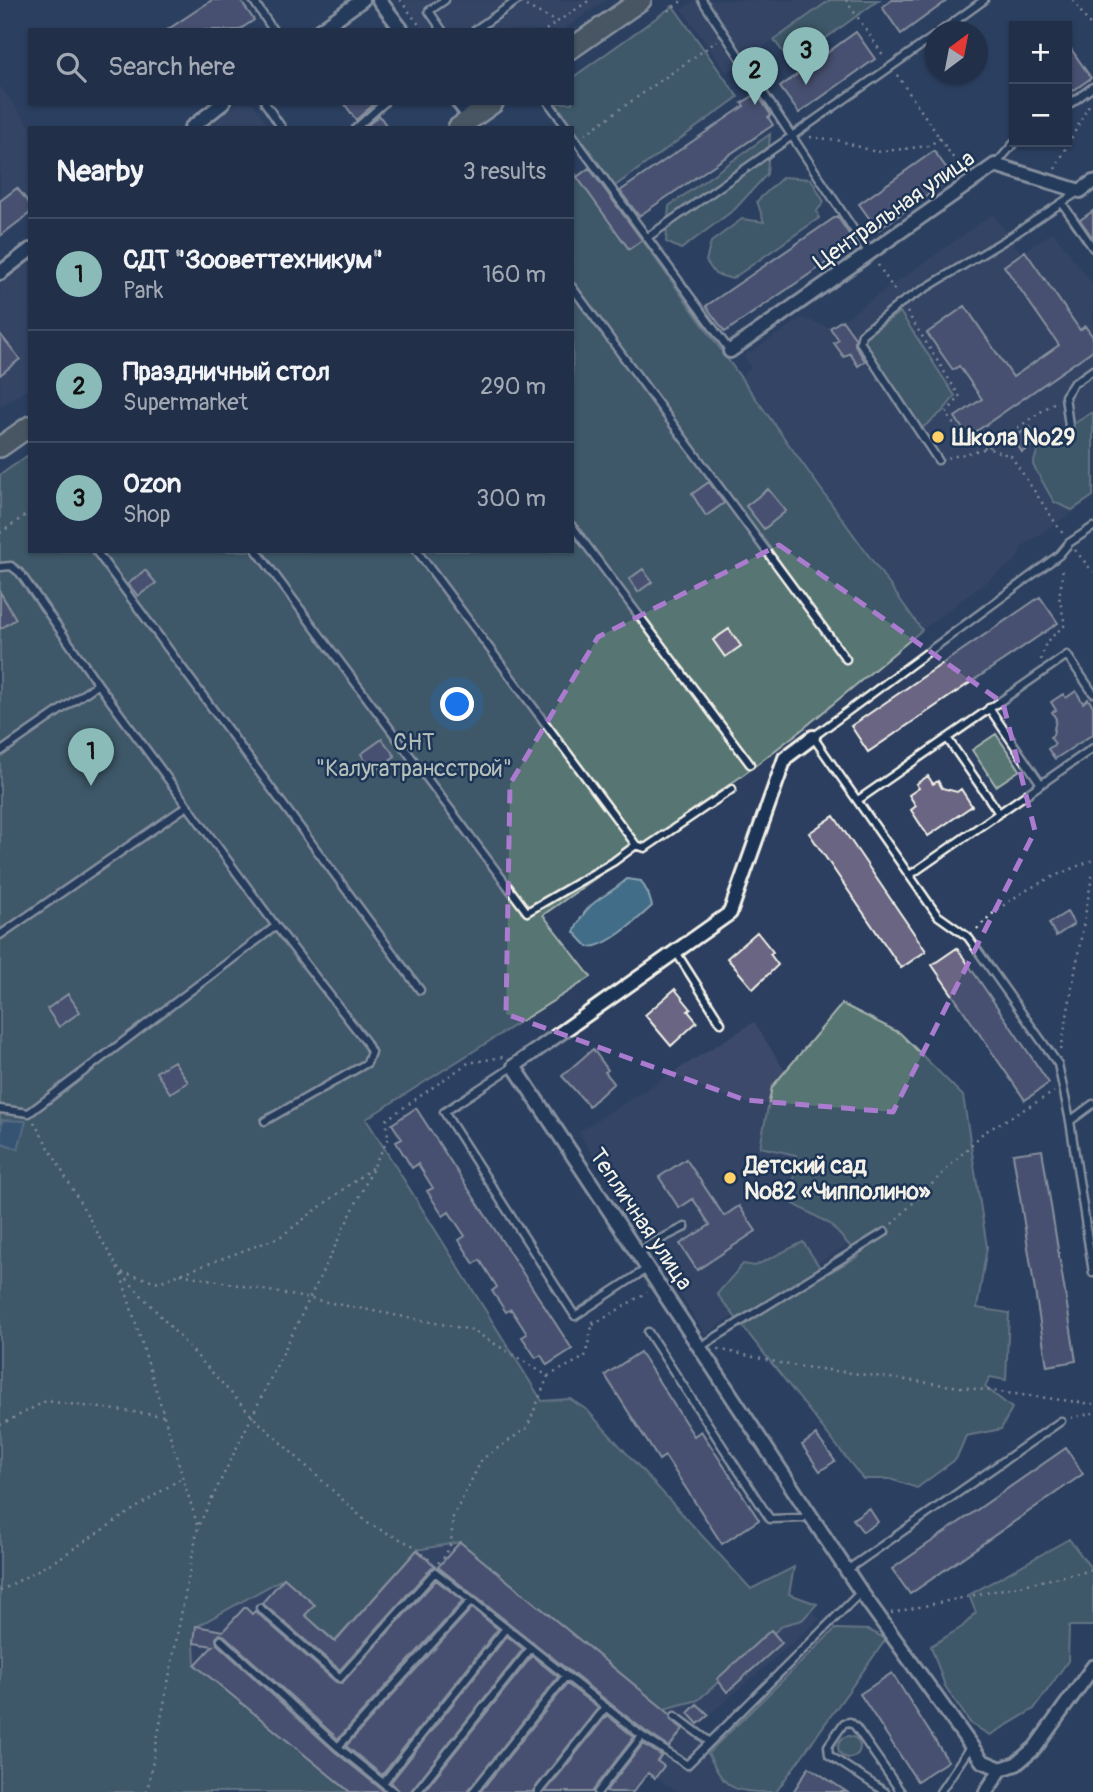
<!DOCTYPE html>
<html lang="en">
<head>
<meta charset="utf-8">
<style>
  body { margin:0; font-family:Pangolin,sans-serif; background:#29374f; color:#f1f3f6 }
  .controls { position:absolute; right:21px; top:21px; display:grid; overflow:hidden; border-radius:0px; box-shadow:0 2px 5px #0004 }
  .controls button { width:63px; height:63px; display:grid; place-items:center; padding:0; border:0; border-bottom:2px solid #3e4a60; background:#212f48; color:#f1f3f6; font:35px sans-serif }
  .compass { position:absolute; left:925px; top:21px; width:63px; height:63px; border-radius:50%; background:#212f48; box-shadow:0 2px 5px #0004; rotate:32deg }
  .you { position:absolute; left:458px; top:705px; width:24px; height:24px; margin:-18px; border:5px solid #fff; border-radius:50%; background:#1a73e8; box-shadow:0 0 0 10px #1a73e833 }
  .badge { display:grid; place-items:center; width:46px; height:46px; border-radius:50%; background:#8bbbb9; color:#111; font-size:23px; font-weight:700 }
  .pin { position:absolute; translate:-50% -58px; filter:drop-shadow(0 2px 4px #0008) }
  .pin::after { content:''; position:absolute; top:37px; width:24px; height:21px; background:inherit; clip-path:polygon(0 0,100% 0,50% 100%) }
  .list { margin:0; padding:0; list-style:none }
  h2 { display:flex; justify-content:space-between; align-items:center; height:91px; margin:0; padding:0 28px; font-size:30px }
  h2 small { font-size:23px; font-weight:400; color:#a2a9b4 }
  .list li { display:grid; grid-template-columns:46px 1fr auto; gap:21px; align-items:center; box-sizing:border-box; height:112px; padding:0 28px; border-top:2px solid #3e4a60 }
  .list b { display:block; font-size:26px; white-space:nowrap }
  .list p { margin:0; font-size:23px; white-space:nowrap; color:#a2a9b4 }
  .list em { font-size:23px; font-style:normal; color:#a2a9b4 }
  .icon { flex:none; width:38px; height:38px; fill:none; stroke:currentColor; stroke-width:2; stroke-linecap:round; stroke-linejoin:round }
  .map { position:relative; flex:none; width:1093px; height:1792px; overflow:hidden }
  .search { position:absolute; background:#212f48; box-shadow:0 2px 5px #0004; left:28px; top:28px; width:546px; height:77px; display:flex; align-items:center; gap:18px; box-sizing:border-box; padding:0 24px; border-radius:0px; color:#a2a9b4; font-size:26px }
  .panel { position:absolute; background:#212f48; box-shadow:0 2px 5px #0004; left:28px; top:126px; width:546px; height:427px; border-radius:0px }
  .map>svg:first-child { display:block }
  .built { fill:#3e4a6a }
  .green { fill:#577573; stroke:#a6b3ae; stroke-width:2 }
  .water { fill:#426d89; stroke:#89a2af; stroke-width:2 }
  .building { fill:#696583; stroke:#f4f1e8; stroke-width:2 }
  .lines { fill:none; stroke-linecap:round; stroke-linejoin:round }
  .service-casing { stroke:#f4f1e8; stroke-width:11 }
  .minor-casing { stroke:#f4f1e8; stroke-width:18 }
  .primary-casing { stroke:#f4f1e8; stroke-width:24 }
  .path { stroke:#f4f1e8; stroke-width:2.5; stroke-dasharray:2 5; stroke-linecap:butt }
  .service { stroke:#1d3557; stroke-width:6 }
  .minor { stroke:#1d3557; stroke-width:12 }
  .primary { stroke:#6a7166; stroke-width:19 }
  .marked { fill:none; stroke:#ab7bcf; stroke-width:5; stroke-dasharray:14 9; stroke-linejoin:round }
  .poi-dot { fill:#ffd166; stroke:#1d3557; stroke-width:2.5 }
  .labels { text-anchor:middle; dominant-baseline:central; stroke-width:5; stroke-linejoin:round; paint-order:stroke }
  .street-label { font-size:23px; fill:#f4f1e8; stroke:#1d3557 }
  .poi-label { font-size:23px; font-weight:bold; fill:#f4f1e8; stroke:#1d3557; text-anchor:start }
  .park-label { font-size:23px; fill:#b5bfb9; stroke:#1d3557 }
</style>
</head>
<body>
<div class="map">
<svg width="1093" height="1792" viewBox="0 0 1093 1792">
  <rect width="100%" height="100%" fill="#2c3f60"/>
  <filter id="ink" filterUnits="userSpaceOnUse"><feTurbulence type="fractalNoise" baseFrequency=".0143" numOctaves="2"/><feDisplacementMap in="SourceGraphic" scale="14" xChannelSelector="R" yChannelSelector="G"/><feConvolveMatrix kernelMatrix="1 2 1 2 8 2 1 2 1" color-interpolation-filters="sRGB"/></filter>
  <g filter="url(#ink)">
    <!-- built -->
    <path class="built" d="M402,0H606L563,30H423Z
      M695,0H830L727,73L682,9Z
      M0,86L31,128L30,216L0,239Z
      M237,103H253L270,128H204Z
      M993,214L1021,253L1053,232L1093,284V498L1023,546L1017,559L922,630L740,377L751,368L744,356L802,318L831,328Z
      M30,259V387L0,407V281Z
      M754,1022L881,1224L705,1334L578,1132Z
      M460,1542L664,1709L802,1600L820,1619L699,1724L718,1775L739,1792H678L648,1773L633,1792H350L195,1665L194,1643L196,1626L284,1578L315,1605L306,1615L335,1641L417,1550Z"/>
    <!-- green -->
    <path class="green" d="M830,0H879L791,63L774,40Z
      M673,6L738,97L615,186L556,103H572V78Z
      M770,134L767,174L735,209L681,249L666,242L669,206Z
      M573,170L629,249L642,240L922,630L804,728L743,775L543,915L591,977L366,1119L542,1401L570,1399L587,1410L751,1589L794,1567L789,1594L817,1604L802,1620L783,1625L698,1700L664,1709L460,1542L417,1550L335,1641L305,1615L314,1605L284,1578L196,1627L194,1643L195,1665L350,1792H0V1142L18,1149L2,1120L0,1123V475L30,454V551H572Z
      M783,177L811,179L824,202L817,211L819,218L732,279L715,274L706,261L711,242L742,219L764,222L757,201Z
      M900,312L955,396L943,411L921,429L864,342L867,336Z
      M1093,412V496L1072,510L1054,502L1033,465L1039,445Z
      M996,734L1020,770L996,786L972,750Z
      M842,1004L900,1033L963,1096L987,1247L977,1308L1009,1313L1006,1380L990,1377L985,1387L1012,1408L1001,1429L966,1436L956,1459L917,1488L890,1479H863L717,1294L743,1264L755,1266L803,1242L825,1275L859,1256L830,1224L792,1203L796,1155L760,1147L772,1087Z
      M1069,1539L1090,1567L1093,1566V1626H1069L1068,1661L1034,1709L990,1735L971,1724L945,1686L931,1646L962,1627L976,1613L969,1595Z
      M835,1629L869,1630L886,1639L776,1792C734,1792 726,1792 708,1753Z
      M838 1747a11 11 0 1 1 22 0a11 11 0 1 1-22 0Z"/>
    <!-- water -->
    <path class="water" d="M627,879L641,881L648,893L652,906C638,919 607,948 588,947L574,932C589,897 602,901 627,879Z
      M2,1120L26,1121L18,1149L0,1142Z"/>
    <!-- building -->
    <path class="building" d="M212,0H240L254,20L239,30H167Z
      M892,0H948L901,34L882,7Z
      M856,32L875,59L799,113L780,87Z
      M1067,43L1091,78L1067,95Z
      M753,96L759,97L771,115L768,117L773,125L639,216L620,191L744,106L742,103Z
      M344,103H371L373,105L356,120Z
      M379,115L388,128H365Z
      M934,151L953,177L878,230L859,204Z
      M589,168L642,240L629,249L577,177Z
      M17,188L30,204V213L0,236V201Z
      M1093,211V238L1080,220Z
      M837,216L855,243L725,332L706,306Z
      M1025,251L1080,330L1085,326L1093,337V350L968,437L955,417L982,399L959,366L953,370L927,333L965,306L1013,377L1059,345L1004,266Z
      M842,320L855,338V345L865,361L858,366L850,353L844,357L834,343L839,340L830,328Z
      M0,334L20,359L0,375Z
      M1030,427L1039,441L1022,452L1013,438Z
      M709,482L724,503L706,516L692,494Z
      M768,489L786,511L764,529L746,506Z
      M643,569L652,582L638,592L629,579Z
      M145,570L156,583L138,596L128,584Z
      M0,592L16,619L0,629Z
      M1040,597L1058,623L868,752L851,726Z
      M729,629L741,646L725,657L713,640Z
      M1076,691L1083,703L1088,699L1093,706V734L1055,759L1048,749L1055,744L1050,737L1053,735L1056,719L1052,712L1056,710L1051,702L1063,694L1066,698Z
      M382,739L395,756L373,772L361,754Z
      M928,776L933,784L938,781L942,788L957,792L961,789L972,806L928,836L911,810L916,806L909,795L919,788L916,784Z
      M834,816L926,951L901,968L809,833Z
      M1067,912L1074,924L1056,936L1049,923Z
      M757,932L773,952L770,954L778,965L753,989L727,958Z
      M957,948L1049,1083L1025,1100L932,965Z
      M675,989L691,1009L688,1011L697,1022L671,1046L645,1015Z
      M68,994L80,1012L59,1027L47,1009Z
      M593,1049L608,1070L605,1072L614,1083L589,1106L562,1076Z
      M174,1061L188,1082L170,1093L156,1072Z
      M416,1108L572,1349L547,1365L541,1355L536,1358L522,1337L527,1334L511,1309L506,1312L492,1291L497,1287L480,1260L474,1264L459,1240L465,1236L449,1212L443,1216L427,1191L433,1188L418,1164L412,1168L396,1142L402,1139L392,1124Z
      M1042,1150L1076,1361L1047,1366L1013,1154Z
      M686,1159L724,1216L739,1206L756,1231L697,1270L680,1244L710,1225L693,1199L679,1208L659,1177Z
      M640,1352L694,1436L701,1431L759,1520L722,1544L665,1456L659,1460L605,1375Z
      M816,1435L835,1461L820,1471L802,1445Z
      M1066,1448L1083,1474L910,1594L892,1569Z
      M869,1508L878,1522L863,1532L853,1519Z
      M460,1542L670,1714L671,1720L683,1729L669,1747L645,1731L438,1567Z
      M417,1550L435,1566L431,1568L340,1670L262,1603L284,1578L315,1605L305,1615L335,1642Z
      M436,1580L463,1601L338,1739L225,1636L220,1634L216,1638L217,1644L334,1751L385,1792H350L195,1665L213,1646L194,1643L196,1626L223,1631L245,1607L252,1614L255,1611L336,1682L342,1683Z
      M472,1608L498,1629L382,1775L346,1746Z
      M771,1630L782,1643L727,1692L717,1679Z
      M507,1636L523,1649L410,1792H400L391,1782Z
      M532,1656L558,1677L467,1792H423Z
      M892,1673L948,1761L917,1781L860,1694Z
      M567,1684L598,1708L532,1792H480Z
      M697,1704L709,1715L698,1724L688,1713Z
      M607,1715L634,1737L592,1792H545Z
      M643,1744L662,1756L657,1761L664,1766L655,1778L648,1773L633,1792H605Z
      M809,1767L847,1792H793Z"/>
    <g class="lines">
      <!-- service casing -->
      <g class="service-casing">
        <path id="service" d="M253,0L273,30
          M702,0L869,253
          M442,30L429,11L445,0
          M475,30L518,0
          M940,32L984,0
          M265,103L282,128
          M549,103L567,128
          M1067,106L1093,87
          M356,128L384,103
          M572,135L730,351
          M996,164L1015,142
          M1062,203L1093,248
          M648,237L936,35
          M572,287L846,659
          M1069,426L1065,396L1073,384L1093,370
          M938,460L860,342L862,334L901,303L1010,237L1078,192
          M572,526L750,764
          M1093,527L1069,543L1059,555L813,737L937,915L968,937L1058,1064L1070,1121L1093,1273
          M96,551L420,990
          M257,551L527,912L613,862L636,845
          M417,551L636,845L645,848L732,789
          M0,567L11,566L20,573L98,684L276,926L29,1113L0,1109
          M989,708L1041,784
          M947,738L999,813
          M0,752L98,684
          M858,800L1067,655L1093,693
          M910,875L1093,748
          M0,935L187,806
          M676,952L721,1023
          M514,1066L444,1112L575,1316L648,1268
          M265,1121L367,1063L371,1052L366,1042L276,926
          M1070,1121L1093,1104
          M640,1255L649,1245L685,1227
          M648,1332L770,1519L803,1518L808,1513
          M700,1347L885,1232
          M847,1570L1061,1421
          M260,1608L340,1678L435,1572L642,1736L687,1765L861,1592
          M221,1640L338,1747L394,1792
          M675,1716L710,1742
          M338,1747L471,1601
          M383,1783L506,1628
          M416,1792L531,1648
          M473,1792L566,1676
          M538,1792L606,1707
          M598,1792L642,1736
          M885,1792L829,1755L828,1746L844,1723L850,1722L855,1726L901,1792
          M940,1792L971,1746"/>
      </g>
      <!-- minor casing -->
      <g class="minor-casing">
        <path id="minor" d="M379,0L402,30
          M320,30L362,0
          M459,103L471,119
          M191,128L223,103
          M0,273L30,250
          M730,351L995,165L1080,191L1093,182
          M813,737L785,758L730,913L514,1066L861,1592L982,1761L1001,1769
          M986,1792L1001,1769L1016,1764L1035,1748L1093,1667"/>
      </g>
      <!-- primary casing -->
      <g class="primary-casing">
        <path id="primary" d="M572,48L641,0
          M458,128L493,103
          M0,447L30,426"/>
      </g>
      <!-- path -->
      <path class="path" d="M400,0L423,30
        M846,0L885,58
        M1073,0L1093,30
        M526,6L557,22L590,0
        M668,11L683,0
        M546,30L557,22
        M897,75L962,171
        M585,134L717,41
        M810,137L837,140L876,152L929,146L941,137
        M1055,169L1090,103
        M878,265L897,294
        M907,312L960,397L946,413L965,441L1011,456L1063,534
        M948,458L988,448L1055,402
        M0,533L30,512
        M1075,550L1093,572
        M1041,660L1046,642L1065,625L1059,596L1063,575L1062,568
        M977,929C1008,895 1050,877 1093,860
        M1061,1050L1093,871
        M34,1122L120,1272L159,1282L280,1237L373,1167
        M892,1224L983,1133L1054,1092
        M122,1274L252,1416L369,1524L412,1545L431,1561
        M181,1274L472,1330L548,1376L585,1357L594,1318
        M121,1275L198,1527
        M593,1325L647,1292
        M718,1349L789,1365L1093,1404
        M1071,1418L1093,1413
        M0,1425L46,1401L164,1416
        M438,1563L445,1556L451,1543L453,1517L482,1459L527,1428L548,1376
        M0,1591L58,1559L183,1477
        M891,1613L1093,1570
        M147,1792L198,1527L380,1154L389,1138L387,1131V1119L468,1063L503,1057"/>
      <!-- service -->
      <use href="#service" class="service"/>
      <!-- minor -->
      <use href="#minor" class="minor"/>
      <!-- primary -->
      <use href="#primary" class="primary"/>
    </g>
  </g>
  <!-- marked area -->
  <path d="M0 0H1093V1792H0ZM779,545L1003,703L1035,831L893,1112L745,1100L506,1014L510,784L598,637Z" fill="#2c3f60" fill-opacity=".55" fill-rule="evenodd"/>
  <path class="marked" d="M779,545L1003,703L1035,831L893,1112L745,1100L506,1014L510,784L598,637Z"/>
  <!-- markers -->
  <g class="poi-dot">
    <circle cx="938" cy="437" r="7"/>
    <circle cx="730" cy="1178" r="7"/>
  </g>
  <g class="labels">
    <!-- street labels -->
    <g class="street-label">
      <text transform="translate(894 210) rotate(-35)">Центральная улица</text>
      <text transform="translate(641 1219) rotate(56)">Тепличная улица</text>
    </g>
    <!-- poi labels -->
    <g class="poi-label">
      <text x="952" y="437">Школа №29</text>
      <text x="744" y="1165">Детский сад<tspan x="744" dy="26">№82 «Чипполино»</tspan></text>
    </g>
    <!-- park labels -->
    <g class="park-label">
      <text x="414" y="742">СНТ<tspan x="414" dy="26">"Калугатрансстрой"</tspan></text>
    </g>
  </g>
</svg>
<div class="controls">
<button>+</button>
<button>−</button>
</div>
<svg class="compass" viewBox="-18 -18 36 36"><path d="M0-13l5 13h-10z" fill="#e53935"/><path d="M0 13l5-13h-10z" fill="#a2a9b4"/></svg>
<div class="you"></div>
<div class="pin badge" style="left:91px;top:786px">1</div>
<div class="pin badge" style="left:755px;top:105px">2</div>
<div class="pin badge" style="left:806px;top:85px">3</div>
<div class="search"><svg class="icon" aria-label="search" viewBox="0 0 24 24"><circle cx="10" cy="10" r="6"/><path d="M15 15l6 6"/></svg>Search here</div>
<section class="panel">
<h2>Nearby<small>3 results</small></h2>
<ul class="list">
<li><span class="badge">1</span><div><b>СДТ &quot;Зооветтехникум&quot;</b><p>Park</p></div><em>160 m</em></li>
<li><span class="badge">2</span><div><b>Праздничный стол</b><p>Supermarket</p></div><em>290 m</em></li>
<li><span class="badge">3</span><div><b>Ozon</b><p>Shop</p></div><em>300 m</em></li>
</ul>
</section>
</div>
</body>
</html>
